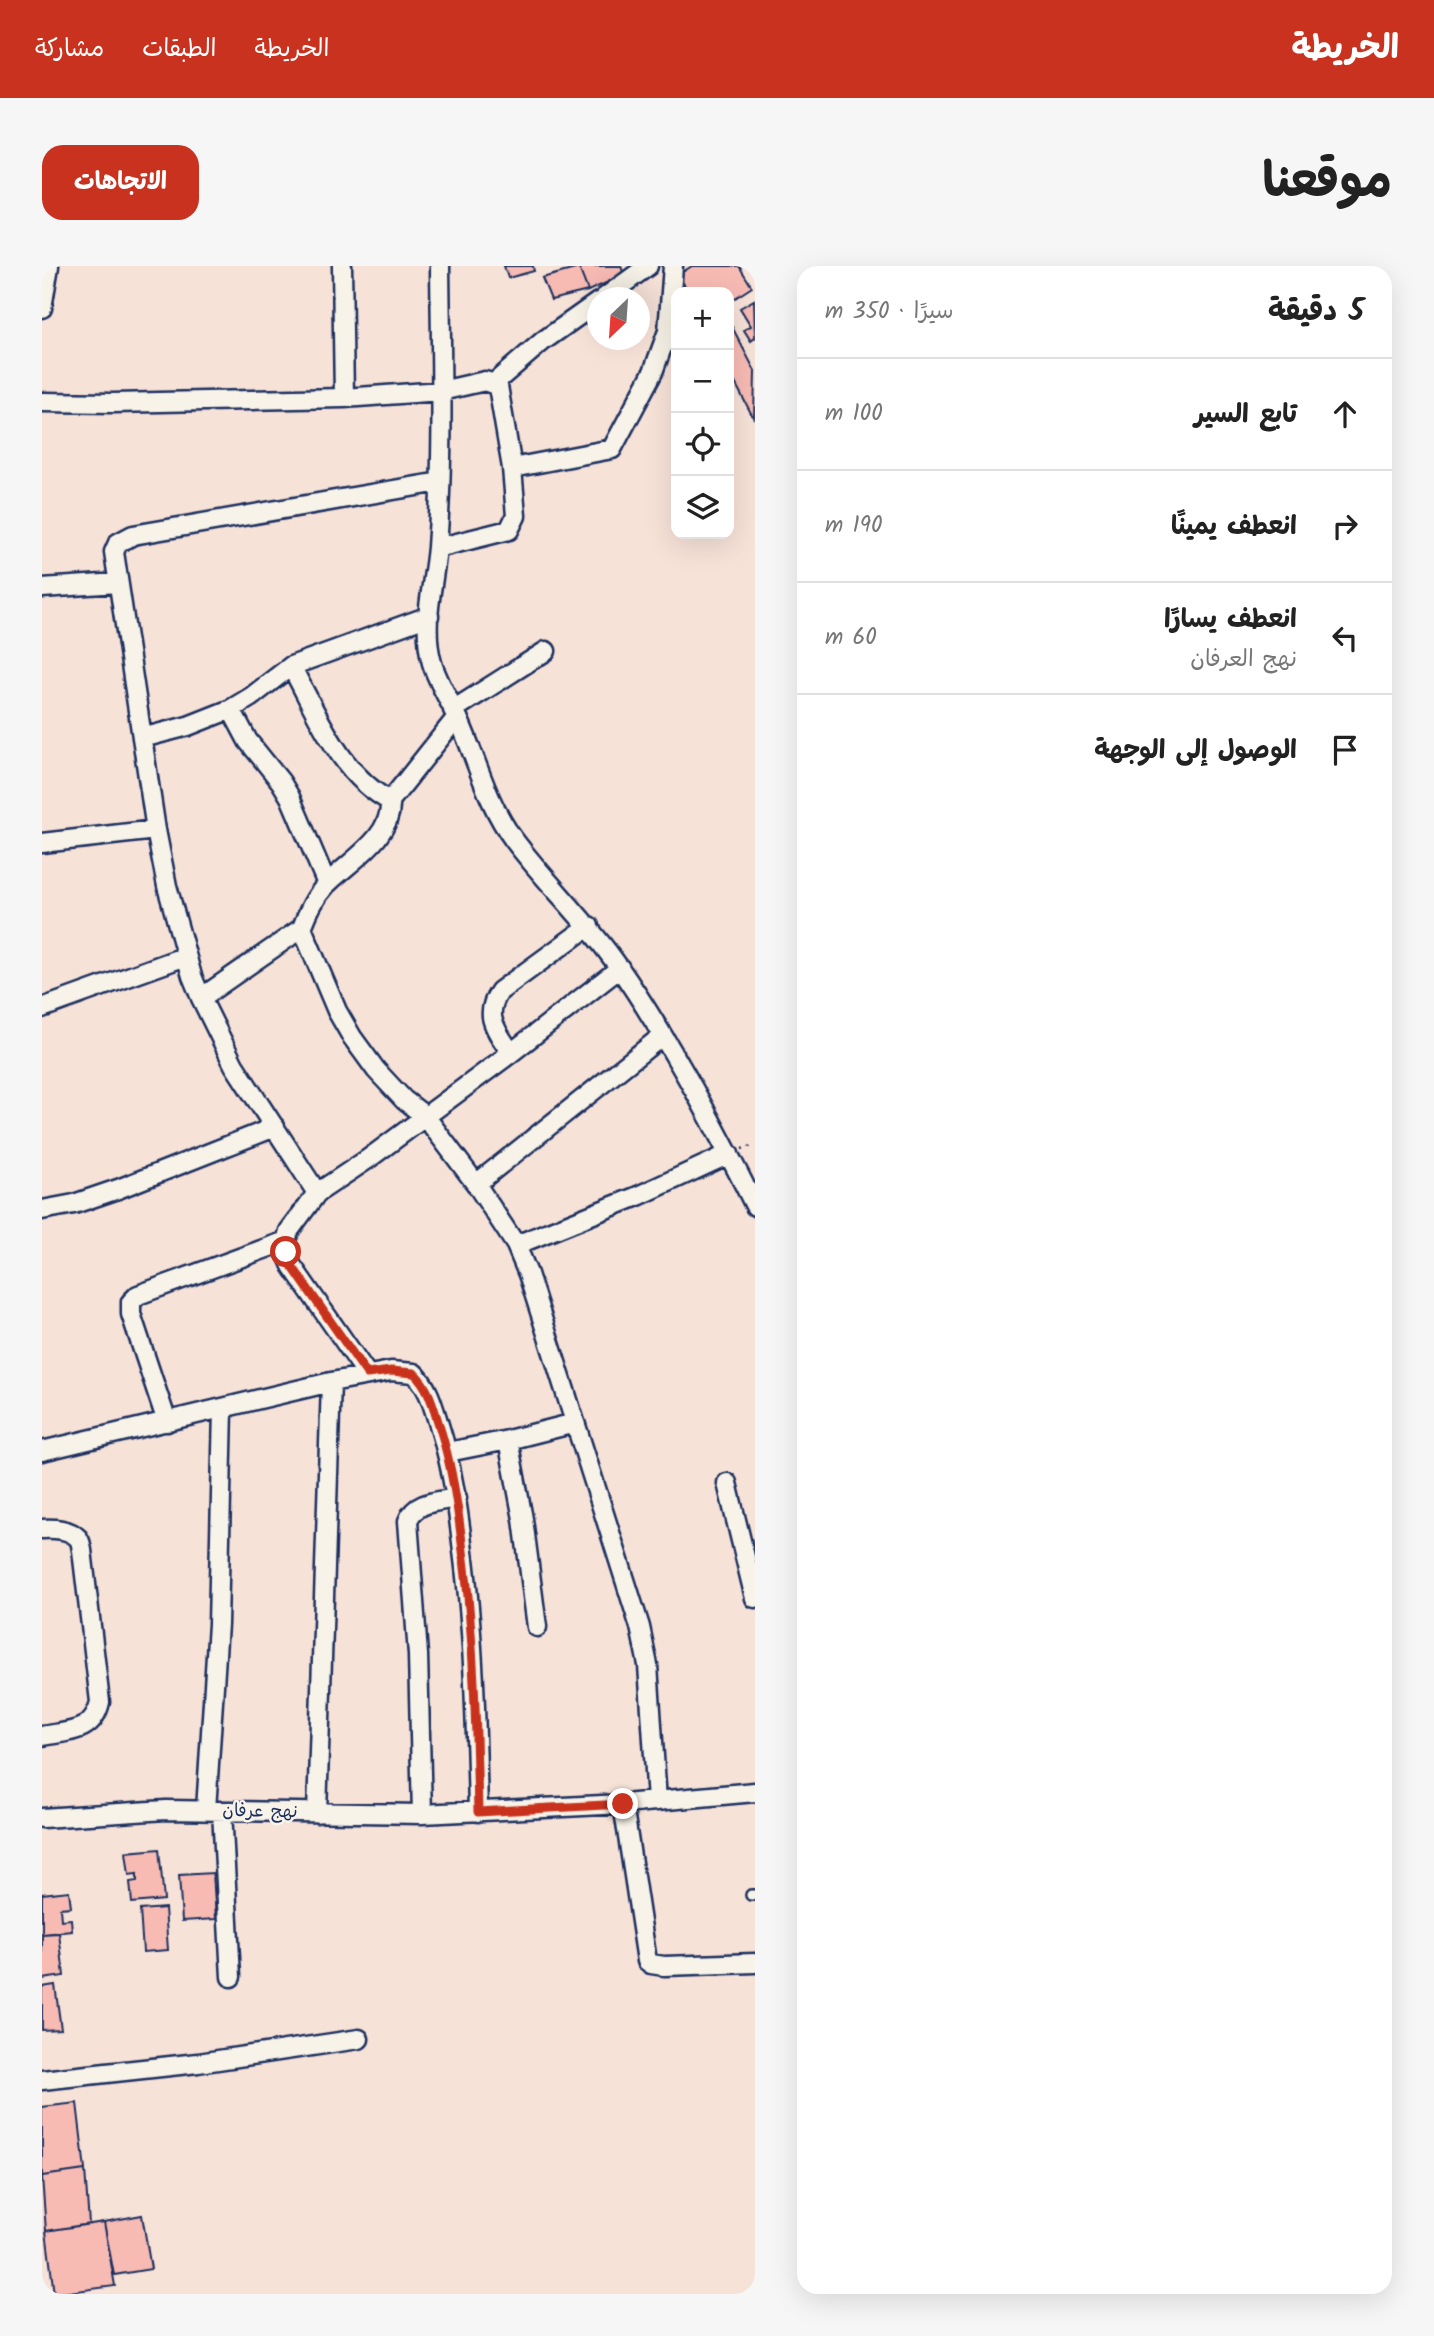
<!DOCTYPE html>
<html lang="ar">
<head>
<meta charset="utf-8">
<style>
  body { margin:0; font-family:Kalam,"Playpen Sans Arabic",sans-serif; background:#f6f6f6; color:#222; direction:rtl }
  .controls { position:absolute; right:21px; top:21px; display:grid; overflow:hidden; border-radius:14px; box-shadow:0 7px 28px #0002 }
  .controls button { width:63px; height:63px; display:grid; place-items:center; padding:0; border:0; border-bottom:2px solid #e0e0e0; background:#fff; color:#222; font:35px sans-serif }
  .compass { position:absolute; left:545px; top:21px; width:63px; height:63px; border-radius:50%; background:#fff; box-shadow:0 7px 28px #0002; rotate:205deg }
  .stop { position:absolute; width:21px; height:21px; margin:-16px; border:5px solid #c8321e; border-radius:50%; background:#fff }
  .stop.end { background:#c8321e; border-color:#fff; box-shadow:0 2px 7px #0008 }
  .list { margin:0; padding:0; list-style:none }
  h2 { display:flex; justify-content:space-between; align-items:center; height:91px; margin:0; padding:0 28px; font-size:30px }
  h2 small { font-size:23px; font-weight:400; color:#767676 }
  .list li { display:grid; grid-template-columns:46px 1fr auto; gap:21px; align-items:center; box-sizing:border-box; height:112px; padding:0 28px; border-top:2px solid #e0e0e0 }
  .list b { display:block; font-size:26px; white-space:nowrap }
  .list p { margin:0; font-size:23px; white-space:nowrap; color:#767676 }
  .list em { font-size:23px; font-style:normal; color:#767676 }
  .icon { flex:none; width:38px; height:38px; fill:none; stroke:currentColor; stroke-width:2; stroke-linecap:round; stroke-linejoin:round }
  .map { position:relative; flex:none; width:713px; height:2028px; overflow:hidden; direction:ltr; border-radius:21px }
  header { display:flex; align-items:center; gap:42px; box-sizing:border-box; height:98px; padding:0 35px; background:#c8321e; color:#fff }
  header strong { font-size:33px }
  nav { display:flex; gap:38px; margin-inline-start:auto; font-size:24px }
  .intro { display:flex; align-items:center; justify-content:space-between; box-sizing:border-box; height:168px; padding:0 42px }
  h1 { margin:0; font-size:49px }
  .button { padding:18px 32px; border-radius:21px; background:#c8321e; color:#fff; font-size:24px; font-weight:700 }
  main { display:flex; gap:42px; padding:0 42px }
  aside { flex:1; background:#fff; border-radius:21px; box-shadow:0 7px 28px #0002 }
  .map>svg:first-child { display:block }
  .building { fill:#f7bbb4; stroke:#1b2f5e; stroke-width:2 }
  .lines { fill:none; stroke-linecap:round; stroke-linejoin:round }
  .service-casing { stroke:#1b2f5e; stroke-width:14 }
  .minor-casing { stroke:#1b2f5e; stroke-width:23 }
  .path { stroke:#1b2f5e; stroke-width:2.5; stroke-dasharray:2 5; stroke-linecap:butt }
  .service { stroke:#f7f3e8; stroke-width:9 }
  .minor { stroke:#f7f3e8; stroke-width:18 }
  .route { stroke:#c8321e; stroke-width:9 }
  .labels { text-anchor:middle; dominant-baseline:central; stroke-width:5; stroke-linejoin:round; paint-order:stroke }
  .street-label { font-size:18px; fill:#1b2f5e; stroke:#f7f3e8 }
</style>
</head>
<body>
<header>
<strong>الخريطة</strong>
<nav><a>الخريطة</a><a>الطبقات</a><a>مشاركة</a></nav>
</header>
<div class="intro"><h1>موقعنا</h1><a class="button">الاتجاهات</a></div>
<main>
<aside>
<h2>5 دقيقة<small>سيرًا · 350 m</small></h2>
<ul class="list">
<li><svg class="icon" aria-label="ahead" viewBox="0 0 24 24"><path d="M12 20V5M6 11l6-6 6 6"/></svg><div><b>تابع السير</b></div><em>100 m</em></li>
<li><svg class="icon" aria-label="right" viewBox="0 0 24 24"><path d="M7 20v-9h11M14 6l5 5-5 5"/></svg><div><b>انعطف يمينًا</b></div><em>190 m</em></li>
<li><svg class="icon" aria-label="left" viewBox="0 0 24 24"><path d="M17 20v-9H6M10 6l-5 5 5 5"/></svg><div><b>انعطف يسارًا</b><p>نهج العرفان</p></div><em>60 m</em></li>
<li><svg class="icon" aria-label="arrive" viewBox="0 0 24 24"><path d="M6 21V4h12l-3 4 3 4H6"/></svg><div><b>الوصول إلى الوجهة</b></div></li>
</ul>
</aside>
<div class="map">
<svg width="713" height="2028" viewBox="0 0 713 2028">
  <rect width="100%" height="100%" fill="#f7e2d8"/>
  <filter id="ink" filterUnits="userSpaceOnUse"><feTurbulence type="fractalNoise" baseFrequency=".0143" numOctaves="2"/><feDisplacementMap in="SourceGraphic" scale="14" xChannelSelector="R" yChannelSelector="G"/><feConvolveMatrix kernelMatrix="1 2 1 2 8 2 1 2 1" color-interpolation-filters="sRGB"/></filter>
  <g filter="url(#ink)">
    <!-- building -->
    <path class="building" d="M462,0H491L492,5L466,12Z
      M542,0H579L582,9L546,25L537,2Z
      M650,0H697L710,21L687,36V26H647L636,9Z
      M537,2L546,25L509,34L500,12Z
      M712,34L713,72L709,75L702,64L709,60L698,42Z
      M687,55L713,105L712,153L687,105Z
      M117,1583L122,1634L90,1637L88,1616L95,1615V1608L87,1609L84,1586Z
      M171,1607L174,1653L140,1655L137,1609Z
      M27,1625L29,1641L18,1642L19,1654L29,1653L30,1665L0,1668V1628Z
      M123,1642L126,1684L101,1686L98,1644Z
      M17,1667L22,1710L0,1713V1668Z
      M13,1719L19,1763L0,1764V1721Z
      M35,1837L43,1904L0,1910V1841Z
      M43,1904L47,1958L4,1965L0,1910Z
      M100,1949L109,2003L72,2009L62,1956Z
      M62,1956L73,2020L12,2028L4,1965Z"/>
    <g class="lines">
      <!-- service casing -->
      <g class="service-casing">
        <path id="service" d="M709,1629H713"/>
      </g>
      <!-- minor casing -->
      <g class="minor-casing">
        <path id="minor" d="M300,0L302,132
          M398,0C399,93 402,188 395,281C392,318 379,359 390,397C396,417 408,435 417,454C435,494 445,538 472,574C505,618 545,655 576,700C627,773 673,860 713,940
          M562,32L606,0
          M0,42L7,0
          M451,118L501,75L556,36
          M0,136L71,137L302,132L399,125L443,115L456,120L470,202L474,250L467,264L395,282
          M470,202L570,183L611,106L626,65L631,0
          M0,322L76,317
          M249,400C275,447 298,509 348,535
          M189,443L206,475L239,516L248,531L285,618
          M411,444L504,385
          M100,472L146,460L189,443L209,431L249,400L387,350
          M0,577L114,564
          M260,662L295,745L310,771L334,804L362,834L383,850L434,918L474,979L486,1008L598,1361L606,1399L615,1535
          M159,732L260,662C266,646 272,632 284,619C307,595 351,572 348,535L415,451
          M0,742L144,690
          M469,787C455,765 440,750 458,725L547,660
          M434,918L620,770
          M275,927L192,799L159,732L150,710L125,620L114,564L72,286L76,277L91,269L398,216
          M0,944L32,938L76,923L233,861
          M474,979L596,930L687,888
          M325,1108L250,1000L244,986V975L247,965L275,927L326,893L469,787L578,702
          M125,1156L89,1048V1036L96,1029L244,975
          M466,1174L481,1253L495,1361
          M0,1185L289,1116L349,1105L372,1107C387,1121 391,1140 397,1159C410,1200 416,1242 421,1285C432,1371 434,1458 436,1546
          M406,1186L466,1174L533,1157
          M685,1217L713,1332
          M0,1263C11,1262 28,1263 36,1272C39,1275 39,1280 40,1284L58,1436C51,1467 27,1465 0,1470
          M581,1538L605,1695L609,1698L622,1700L713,1697
          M164,1544L176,1358L181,1143
          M180,1545L189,1711
          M275,1547L289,1116
          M380,1548L376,1389L366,1255C373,1235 396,1236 415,1232
          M0,1552L124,1544L380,1548L581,1538L713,1526
          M0,1814L156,1797L317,1773"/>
      </g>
      <!-- path -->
      <path class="path" d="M700,883L713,879"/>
      <!-- service -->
      <use href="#service" class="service"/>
      <!-- minor -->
      <use href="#minor" class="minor"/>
    </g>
  </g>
  <g class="lines" filter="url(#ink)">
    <!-- route -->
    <path class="route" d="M244,986L250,1000L325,1108L349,1105L372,1107C387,1121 391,1140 397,1159C410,1200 416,1242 421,1285C432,1371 434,1458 436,1546L581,1538"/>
  </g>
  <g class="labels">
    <!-- street labels -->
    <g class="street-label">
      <text transform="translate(218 1546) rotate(1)">نهج عرفان</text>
    </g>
  </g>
</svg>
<div class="controls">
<button>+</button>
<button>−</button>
<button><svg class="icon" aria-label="locate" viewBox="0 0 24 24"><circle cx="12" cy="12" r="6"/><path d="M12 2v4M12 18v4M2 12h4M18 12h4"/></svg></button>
<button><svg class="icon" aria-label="layers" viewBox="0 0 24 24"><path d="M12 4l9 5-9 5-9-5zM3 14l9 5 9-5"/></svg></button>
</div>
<svg class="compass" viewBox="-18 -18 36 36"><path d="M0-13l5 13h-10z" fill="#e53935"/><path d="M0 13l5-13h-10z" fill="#767676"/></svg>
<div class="stop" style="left:244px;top:986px"></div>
<div class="stop end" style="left:581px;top:1538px"></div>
</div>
</main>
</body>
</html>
